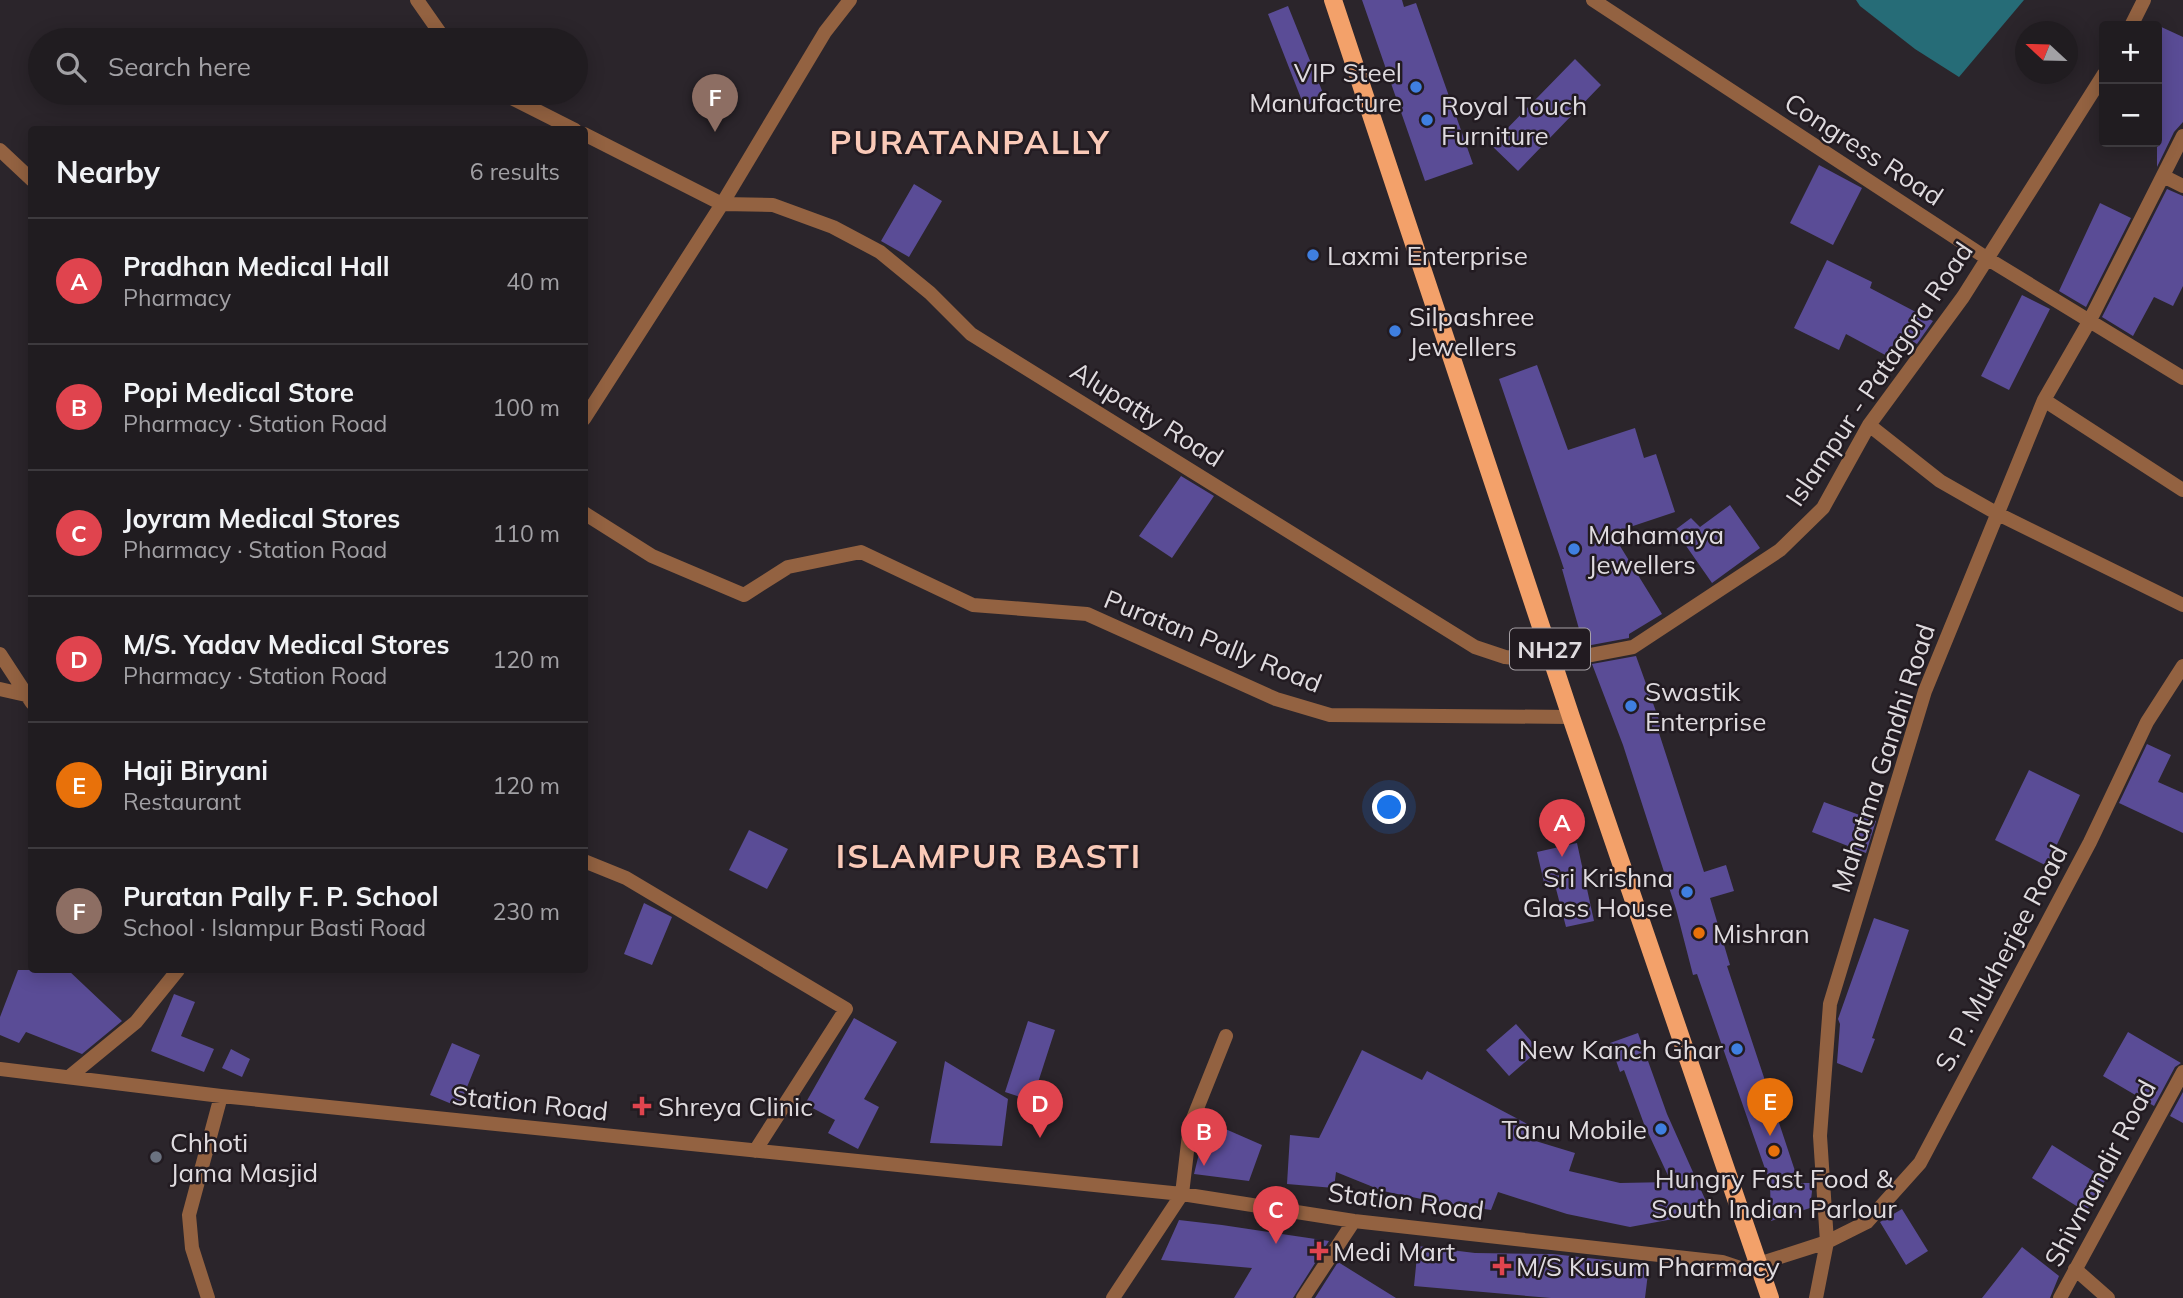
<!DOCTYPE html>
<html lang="en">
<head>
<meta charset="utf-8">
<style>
  body { margin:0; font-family:Mulish,sans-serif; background:#282529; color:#f1f3f6 }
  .controls { position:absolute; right:21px; top:21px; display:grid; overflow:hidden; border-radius:7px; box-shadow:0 4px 18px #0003 }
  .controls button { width:63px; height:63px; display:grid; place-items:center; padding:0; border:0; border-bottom:2px solid #3d3a3e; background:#201c20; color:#f1f3f6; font:35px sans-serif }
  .compass { position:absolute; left:2015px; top:21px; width:63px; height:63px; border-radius:50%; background:#201c20; box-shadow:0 4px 18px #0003; rotate:292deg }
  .you { position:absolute; left:1390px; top:808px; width:24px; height:24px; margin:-18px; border:5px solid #fff; border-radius:50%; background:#1a73e8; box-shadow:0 0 0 10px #1a73e833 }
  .badge { display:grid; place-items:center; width:46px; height:46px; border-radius:50%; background:#ea580c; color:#fff; font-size:23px; font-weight:700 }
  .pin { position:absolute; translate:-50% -58px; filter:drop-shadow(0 2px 4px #0008) }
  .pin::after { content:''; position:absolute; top:37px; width:24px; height:21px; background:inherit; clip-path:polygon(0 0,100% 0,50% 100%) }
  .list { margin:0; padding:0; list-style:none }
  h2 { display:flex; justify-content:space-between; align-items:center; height:91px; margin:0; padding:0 28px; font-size:30px }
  h2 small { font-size:23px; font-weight:400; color:#a2a1a5 }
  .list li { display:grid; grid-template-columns:46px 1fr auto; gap:21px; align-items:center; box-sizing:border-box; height:126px; padding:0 28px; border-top:2px solid #3d3a3e }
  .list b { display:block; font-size:26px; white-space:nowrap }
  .list p { margin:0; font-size:23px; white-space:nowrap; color:#a2a1a5 }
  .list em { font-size:23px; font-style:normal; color:#a2a1a5 }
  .icon { flex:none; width:38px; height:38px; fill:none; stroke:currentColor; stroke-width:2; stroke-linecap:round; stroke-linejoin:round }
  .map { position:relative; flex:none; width:2183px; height:1298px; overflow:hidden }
  .search { position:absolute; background:#201c20; box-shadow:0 4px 18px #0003; left:28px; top:28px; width:560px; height:77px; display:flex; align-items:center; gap:18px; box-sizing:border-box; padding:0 24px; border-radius:38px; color:#a2a1a5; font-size:26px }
  .panel { position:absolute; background:#201c20; box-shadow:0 4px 18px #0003; left:28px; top:126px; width:560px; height:847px; border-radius:7px }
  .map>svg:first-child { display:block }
  .water { fill:#266c77 }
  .building { fill:#5a4c96 }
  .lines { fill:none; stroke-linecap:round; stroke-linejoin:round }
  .minor { stroke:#936241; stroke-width:14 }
  .primary { stroke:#f3a16a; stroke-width:18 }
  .shop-dot { fill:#3f7fe0; stroke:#221b21; stroke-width:2.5 }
  .food-dot { fill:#e8710a; stroke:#221b21; stroke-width:2.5 }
  .health-dot { fill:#e0444e; stroke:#221b21; stroke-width:2.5 }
  .worship-dot { fill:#6b7280; stroke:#221b21; stroke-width:2.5 }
  .labels { text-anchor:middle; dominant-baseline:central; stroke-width:5; stroke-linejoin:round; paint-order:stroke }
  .shield { fill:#221b21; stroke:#a6a1a6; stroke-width:2 }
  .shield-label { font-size:24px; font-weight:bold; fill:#dfdbdf }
  .poi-label { font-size:26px; fill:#dfdbdf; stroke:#221b21; text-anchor:start }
  .street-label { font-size:26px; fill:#dfdbdf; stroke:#221b21 }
  .district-label { font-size:33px; font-weight:bold; letter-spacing:2px; fill:#facab8; stroke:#221b21 }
</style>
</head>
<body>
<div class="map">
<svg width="2183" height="1298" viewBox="0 0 2183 1298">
  <rect width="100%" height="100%" fill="#2b252b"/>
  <!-- water -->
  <path class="water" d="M1856,0H2024L1959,77L1915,49L1860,6Z"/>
  <!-- building -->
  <path class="building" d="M1362,0H1402L1404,7L1416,3L1473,164L1425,181Z
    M1288,6L1325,98L1304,106L1268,14Z
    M2157,25L2183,37V122L2174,132L2157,167Z
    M1575,59L1601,85L1518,171L1491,145Z
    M1819,165L1862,188L1833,245L1790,223Z
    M914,184L942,201L909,257L881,241Z
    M2167,189L2183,196V286L2173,306L2154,297L2133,336L2102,317Z
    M2100,203L2131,218L2086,307L2059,291Z
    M1827,260L1872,282L1870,288L1933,321L1917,344L1899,334L1887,356L1846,334L1839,350L1794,328Z
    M2022,295L2050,309L2009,390L1981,376Z
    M1537,365L1568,450L1635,428L1644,458L1656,454L1675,512L1612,533L1662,614L1629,634V638L1586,646L1583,643L1562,569H1564L1499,379Z
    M1181,476L1214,496L1172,558L1139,536Z
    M1730,505L1760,548L1712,583L1675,530L1691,518L1700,527Z
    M1636,656L1663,731L1659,733L1704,872L1726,865L1734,891L1710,898L1730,965L1727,966L1799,1183H1813L1810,1208L1771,1221L1770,1183L1697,974L1693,975L1676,909L1623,745L1592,664Z
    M2147,744L2171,755L2158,782L2183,793V833L2119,803Z
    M2029,770L2080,795L2047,866L1995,840Z
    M1824,802L1876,821L1866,853L1812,832Z
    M749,830L788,849L767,889L729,870Z
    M1577,843L1594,921L1566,927L1555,885L1545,887L1537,852Z
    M644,903L672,917L652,965L624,954Z
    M1874,918L1909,930L1872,1038L1875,1039L1862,1073L1837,1063L1840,1024L1838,1019Z
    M18,970H68L122,1021L82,1054L26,1032L19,1043L0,1035V1017Z
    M174,994L195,1002L181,1036L214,1049L204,1072L151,1051Z
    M854,1018L897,1042L864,1099L879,1107L858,1149L828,1133L835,1120L805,1104Z
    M1028,1021L1055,1030L1032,1101L1005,1092Z
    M1516,1024L1539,1050L1509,1076L1486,1050Z
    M2128,1032L2181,1063L2175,1067L2154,1106L2103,1076Z
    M1638,1033L1667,1114L1709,1208L1684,1217L1630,1227L1567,1214L1498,1192L1491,1210L1431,1201L1383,1191L1336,1172L1334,1188L1287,1184L1290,1135L1319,1138L1362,1050L1422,1080L1427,1071L1535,1128L1529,1139L1575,1153L1569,1171L1620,1183L1671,1182L1644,1124L1624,1070L1620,1072L1610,1043Z
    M452,1043L480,1055L459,1107L430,1095Z
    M231,1049L250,1059L242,1077L222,1068Z
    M945,1061L1008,1099L1002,1146L930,1143Z
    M2183,1092V1123L2170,1116Z
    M1207,1121L1262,1145L1249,1181L1194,1174Z
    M2052,1145L2106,1179L2086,1212L2032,1178Z
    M1902,1209L1928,1251L1906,1265L1880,1222Z
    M1179,1220L1222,1225L1329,1241L1293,1298H1234L1252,1268L1161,1260Z
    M1418,1246L1475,1253L1553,1254L1649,1265L1645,1298H1551L1414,1286Z
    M2022,1247L2059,1276L2050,1298H1982Z
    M1338,1262L1396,1298H1315Z"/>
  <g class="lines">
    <!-- minor -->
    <path class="minor" d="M417,0L445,40
      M1593,0L1988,259L2183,378
      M2131,26L2144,0
      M502,93L575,130
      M584,134L722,204L773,205L833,227L880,252L930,293L971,334L1475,647L1505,657L1554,662L1633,647L1780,550L1823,508L1869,425L1963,297L2104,74
      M0,150L32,180
      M2163,176L2183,186
      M2044,400L2183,490
      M584,419L722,204L825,32L850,0
      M1869,425L1940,481L1998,514L2183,605
      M584,513L652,556L744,595L788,567L861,552L973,605L1087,614L1276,699L1330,715L1571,717
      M0,654L32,703
      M0,689L26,695
      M584,861L626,878L846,1009L755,1151
      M0,1069L221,1096L1182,1194L1354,1221L1722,1262L1743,1269L1827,1242L1820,1136L1830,1004L1925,691L2044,400L2090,320L2183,136
      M69,1077L136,1022L178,970
      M2075,1269L2108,1298
      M208,1298L192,1248L189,1215L221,1096
      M1113,1298L1182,1194L1190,1126L1226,1036
      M1303,1298L1354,1221
      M1816,1298L1827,1242L1867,1222L1920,1163L2090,842L2147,722L2183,666
      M2060,1298L2183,1072"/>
    <!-- primary -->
    <path class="primary" d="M1333,0L1571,717L1770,1298"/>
  </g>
  <!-- markers -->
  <g class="shop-dot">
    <circle cx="1416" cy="87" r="7"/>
    <circle cx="1427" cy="120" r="7"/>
    <circle cx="1313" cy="255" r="7"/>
    <circle cx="1395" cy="331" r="7"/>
    <circle cx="1574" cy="549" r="7"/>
    <circle cx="1631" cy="706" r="7"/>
    <circle cx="1687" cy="892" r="7"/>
    <circle cx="1737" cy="1049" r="7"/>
    <circle cx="1661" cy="1129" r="7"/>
  </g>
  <g class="food-dot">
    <circle cx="1699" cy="933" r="7"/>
    <circle cx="1774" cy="1151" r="7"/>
  </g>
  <g class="health-dot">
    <path d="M638.5 1095.5h7v7h7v7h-7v7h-7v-7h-7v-7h7z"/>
    <path d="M1315.5 1240.5h7v7h7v7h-7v7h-7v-7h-7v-7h7z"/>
    <path d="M1498.5 1255.5h7v7h7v7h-7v7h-7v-7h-7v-7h7z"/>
  </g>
  <circle class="worship-dot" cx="156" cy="1157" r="7"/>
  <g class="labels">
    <!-- shield labels -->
    <rect class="shield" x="1510" y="628.5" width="80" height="41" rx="5"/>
    <g class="shield-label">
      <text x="1550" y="649">NH27</text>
    </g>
    <!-- poi labels -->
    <g class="poi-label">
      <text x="1402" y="72" text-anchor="end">VIP Steel<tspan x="1402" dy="30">Manufacture</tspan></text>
      <text x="1441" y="105">Royal Touch<tspan x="1441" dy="30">Furniture</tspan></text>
      <text x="1327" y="255">Laxmi Enterprise</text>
      <text x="1409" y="316">Silpashree<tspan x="1409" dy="30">Jewellers</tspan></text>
      <text x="1588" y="534">Mahamaya<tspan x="1588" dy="30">Jewellers</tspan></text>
      <text x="1645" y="691">Swastik<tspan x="1645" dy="30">Enterprise</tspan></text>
      <text x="1673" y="877" text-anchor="end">Sri Krishna<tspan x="1673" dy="30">Glass House</tspan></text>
      <text x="1713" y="933">Mishran</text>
      <text x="1723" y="1049" text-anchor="end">New Kanch Ghar</text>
      <text x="658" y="1106">Shreya Clinic</text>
      <text x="1647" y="1129" text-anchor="end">Tanu Mobile</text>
      <text x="170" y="1142">Chhoti<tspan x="170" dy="30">Jama Masjid</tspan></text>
      <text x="1774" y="1178" text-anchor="middle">Hungry Fast Food &amp;<tspan x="1774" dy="30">South Indian Parlour</tspan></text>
      <text x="1333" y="1251">Medi Mart</text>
      <text x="1516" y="1266">M/S Kusum Pharmacy</text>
    </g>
    <!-- street labels -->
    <g class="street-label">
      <text transform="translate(1864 149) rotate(33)">Congress Road</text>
      <text transform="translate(1879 374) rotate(-56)">Islampur - Patagora Road</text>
      <text transform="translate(1147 414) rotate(32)">Alupatty Road</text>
      <text transform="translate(1213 641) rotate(22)">Puratan Pally Road</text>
      <text transform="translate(1883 758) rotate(-72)">Mahatma Gandhi Road</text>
      <text transform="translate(2001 958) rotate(-62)">S. P. Mukherjee Road</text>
      <text transform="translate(530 1103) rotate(6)">Station Road</text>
      <text transform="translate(2100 1173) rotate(-62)">Shivmandir Road</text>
      <text transform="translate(1406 1201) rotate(7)">Station Road</text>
    </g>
    <!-- district labels -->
    <g class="district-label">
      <text x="970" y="141">PURATANPALLY</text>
      <text x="989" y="855">ISLAMPUR BASTI</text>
    </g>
  </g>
</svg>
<div class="controls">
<button>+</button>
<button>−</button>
</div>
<svg class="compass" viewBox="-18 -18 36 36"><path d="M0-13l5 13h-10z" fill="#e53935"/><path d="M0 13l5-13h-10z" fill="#a2a1a5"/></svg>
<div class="you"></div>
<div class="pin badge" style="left:1562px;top:857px;background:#e0444e">A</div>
<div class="pin badge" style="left:1204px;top:1166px;background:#e0444e">B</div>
<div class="pin badge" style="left:1276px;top:1244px;background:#e0444e">C</div>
<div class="pin badge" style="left:1040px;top:1138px;background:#e0444e">D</div>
<div class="pin badge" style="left:1770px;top:1136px;background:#e8710a">E</div>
<div class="pin badge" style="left:715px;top:132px;background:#8d6e63">F</div>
<div class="search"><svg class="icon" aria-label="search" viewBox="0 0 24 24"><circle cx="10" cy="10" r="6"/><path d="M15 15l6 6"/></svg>Search here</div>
<section class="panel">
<h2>Nearby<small>6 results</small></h2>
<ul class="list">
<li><span class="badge" style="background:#e0444e">A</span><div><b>Pradhan Medical Hall</b><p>Pharmacy</p></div><em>40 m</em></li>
<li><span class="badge" style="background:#e0444e">B</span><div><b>Popi Medical Store</b><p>Pharmacy · Station Road</p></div><em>100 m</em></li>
<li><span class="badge" style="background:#e0444e">C</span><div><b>Joyram Medical Stores</b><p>Pharmacy · Station Road</p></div><em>110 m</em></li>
<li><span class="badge" style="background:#e0444e">D</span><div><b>M/S. Yadav Medical Stores</b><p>Pharmacy · Station Road</p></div><em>120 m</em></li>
<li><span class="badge" style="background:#e8710a">E</span><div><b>Haji Biryani</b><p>Restaurant</p></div><em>120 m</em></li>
<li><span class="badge" style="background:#8d6e63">F</span><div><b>Puratan Pally F. P. School</b><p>School · Islampur Basti Road</p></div><em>230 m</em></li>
</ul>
</section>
</div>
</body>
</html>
